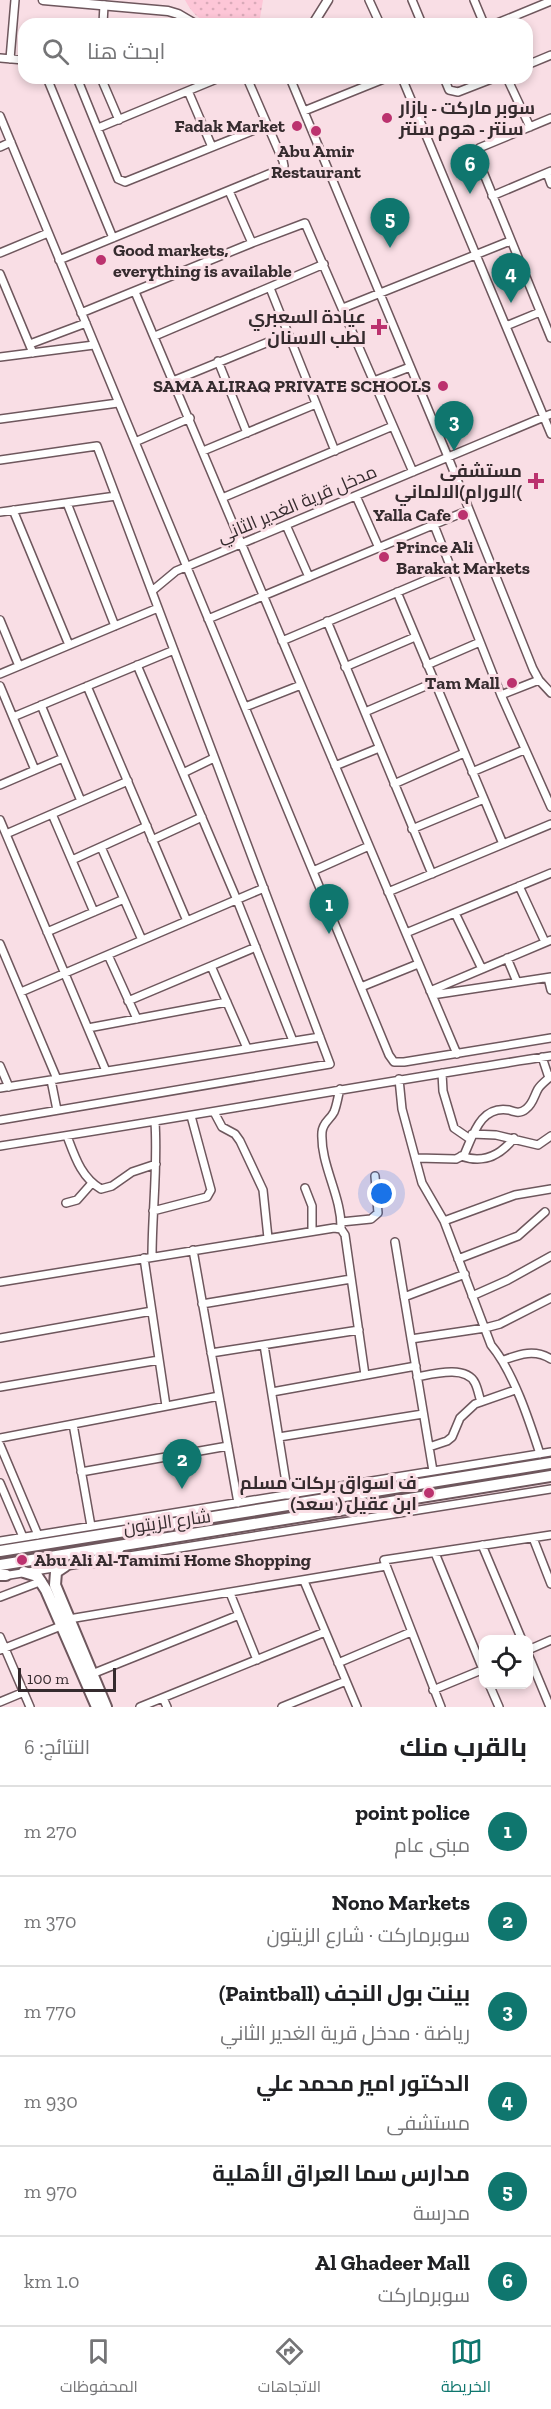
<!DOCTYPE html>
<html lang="ar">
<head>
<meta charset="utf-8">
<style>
  body { margin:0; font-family:"Zilla Slab",Cairo,serif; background:#f6f6f6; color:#202124; direction:rtl }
  .controls { position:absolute; right:18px; bottom:18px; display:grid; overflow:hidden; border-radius:12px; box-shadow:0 3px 9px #0003 }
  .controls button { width:54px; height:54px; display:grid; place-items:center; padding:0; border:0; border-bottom:2px solid #e0e0e0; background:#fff; color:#202124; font:30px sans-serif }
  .scale { position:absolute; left:18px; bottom:15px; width:98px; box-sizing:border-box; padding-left:6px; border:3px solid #352b2e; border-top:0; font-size:16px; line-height:21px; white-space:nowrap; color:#352b2e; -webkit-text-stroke:4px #f9dee5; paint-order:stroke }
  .you { position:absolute; left:382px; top:1194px; width:21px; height:21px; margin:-15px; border:4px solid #fff; border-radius:50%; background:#1a73e8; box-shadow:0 0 0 9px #1a73e833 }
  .badge { display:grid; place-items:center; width:39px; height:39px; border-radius:50%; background:#0f766e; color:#fff; font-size:20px; font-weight:700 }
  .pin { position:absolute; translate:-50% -50px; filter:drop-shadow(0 2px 3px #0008) }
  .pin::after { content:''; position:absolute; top:32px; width:21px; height:18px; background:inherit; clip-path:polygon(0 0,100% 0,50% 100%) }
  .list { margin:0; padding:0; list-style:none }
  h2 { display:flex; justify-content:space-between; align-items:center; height:78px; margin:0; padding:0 24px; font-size:26px }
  h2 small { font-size:20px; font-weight:400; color:#757577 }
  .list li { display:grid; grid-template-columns:39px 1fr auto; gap:18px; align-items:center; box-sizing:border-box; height:90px; padding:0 24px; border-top:2px solid #e0e0e0 }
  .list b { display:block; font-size:22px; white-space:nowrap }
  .list p { margin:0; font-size:20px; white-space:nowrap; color:#757577 }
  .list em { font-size:20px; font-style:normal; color:#757577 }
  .icon { flex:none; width:33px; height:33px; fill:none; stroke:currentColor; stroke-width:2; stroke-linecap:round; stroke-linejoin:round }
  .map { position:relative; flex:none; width:551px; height:1707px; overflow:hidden; direction:ltr }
  .search { position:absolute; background:#fff; box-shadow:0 3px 9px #0003; left:18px; right:18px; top:18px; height:66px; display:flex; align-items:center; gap:15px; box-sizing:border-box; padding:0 21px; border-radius:18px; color:#757577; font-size:22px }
  .sheet { height:618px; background:#fff }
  nav { display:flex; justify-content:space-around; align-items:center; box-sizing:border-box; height:84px; border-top:2px solid #e0e0e0; background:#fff; font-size:16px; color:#757577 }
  nav a { display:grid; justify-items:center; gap:3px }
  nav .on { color:#0f766e }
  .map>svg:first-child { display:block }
  .grass { fill:url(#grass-dots) }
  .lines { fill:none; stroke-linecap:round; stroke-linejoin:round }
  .minor-casing { stroke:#6e575d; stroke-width:10 }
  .tertiary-casing { stroke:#6e575d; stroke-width:11 }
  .secondary-casing { stroke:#6e575d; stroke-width:14 }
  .minor { stroke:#fff; stroke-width:7 }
  .tertiary { stroke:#fff; stroke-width:8 }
  .secondary { stroke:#fff; stroke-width:10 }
  .poi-dot { fill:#bb326e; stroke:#f9dee5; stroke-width:2 }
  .labels { text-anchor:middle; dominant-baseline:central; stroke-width:6; stroke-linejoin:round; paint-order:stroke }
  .poi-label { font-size:18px; font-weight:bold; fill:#352b2e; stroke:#f9dee5; text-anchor:end }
  .street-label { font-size:18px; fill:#352b2e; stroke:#f9dee5 }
</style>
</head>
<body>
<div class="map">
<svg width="551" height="1707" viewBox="0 0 551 1707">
  <defs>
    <pattern id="grass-dots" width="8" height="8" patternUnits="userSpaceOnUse" patternTransform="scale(1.5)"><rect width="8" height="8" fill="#fdc6d7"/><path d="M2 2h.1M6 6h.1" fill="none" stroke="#d9aab9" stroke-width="1.8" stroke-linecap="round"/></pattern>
  </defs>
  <rect width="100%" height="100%" fill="#f9dee5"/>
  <!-- grass -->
  <path class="grass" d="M185,0H263L259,24C226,24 202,33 185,0Z"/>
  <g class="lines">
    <!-- minor casing -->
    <g class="minor-casing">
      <path id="minor" d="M369,0L380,24
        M412,0L422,24
        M474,0L484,24
        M103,24L104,5
        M495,24L551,1
        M0,58L24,60
        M10,59L15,0
        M527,65L551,55
        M47,78L113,238
        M77,78L118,179L125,182L267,125
        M101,78L119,120
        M290,78L448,457L533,669L539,680L551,693
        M402,78L551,434
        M444,78L449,90L458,92L494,78
        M507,78L530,127
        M188,91L212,147
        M304,111L386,78
        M0,116L389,1055L394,1062H404L551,1038
        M551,118L479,148L477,157L551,338
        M98,128L219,78
        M0,147L11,142
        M547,173L551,184
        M229,191L252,243
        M492,196L551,171
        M0,253L48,233
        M59,260L281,169L284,166L283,161L247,78
        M0,274L33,353
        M270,288L335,451
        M135,292L457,1054
        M343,308L510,241
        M81,313L252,243L305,223L413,472
        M506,326L540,312
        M155,336L324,264
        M30,344L86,323
        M0,357L94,345
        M218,361L247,433
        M173,381L288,334
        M374,381L410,367
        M0,419L118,403
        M135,442L190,418
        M203,451L316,404
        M0,460L97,446L330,1064L0,1120
        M356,496L379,548
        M222,498L393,426
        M67,503L115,626
        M13,510L69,645
        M0,512L116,496
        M286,525L309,577
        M434,525L501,695L551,807
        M152,591L176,571L551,414
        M397,592L503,844
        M208,619L469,510
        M0,620L19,666
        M327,621L432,874
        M282,641L450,570
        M137,665L237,900L293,1041
        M427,665L480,642
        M345,667L415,637
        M0,674L158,608
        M0,686L35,770
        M87,686L187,921
        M501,695L539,680
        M41,705L81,801
        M245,707L301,685
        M365,712L435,682
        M13,717L174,650
        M335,766L379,748
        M472,772L524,750
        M183,773L214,758
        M394,784L464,753
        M0,785L63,758
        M52,814L94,912
        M0,820L106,1071
        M412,829L484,799
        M6,834L128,781
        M152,840L202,817
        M101,847L142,940
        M72,860L147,826
        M313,871L369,846
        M519,886L545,942
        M388,892L551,824
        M455,913L482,969
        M47,932L124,899
        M406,933L551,873
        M0,944L57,1079
        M108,955L137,1019
        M507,958L517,982
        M211,966L247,1048
        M548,978L551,990
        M361,987L418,964
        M430,991L551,940
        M21,992L264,888
        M432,995L551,977
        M128,1001L256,947
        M88,1028L227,1002
        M542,1057L549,1078
        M0,1066L9,1087
        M442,1073L443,1091L454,1128L470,1139
        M399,1079L402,1109L422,1183L444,1221L491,1345C513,1371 529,1420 540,1454
        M51,1080L57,1110
        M0,1088L320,1037
        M340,1089C338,1096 337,1105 334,1112C330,1120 323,1122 322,1132C320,1165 342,1196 341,1229
        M214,1112L222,1127L235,1134L240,1141L263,1190L268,1238
        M472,1134L496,1135L538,1145L551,1136
        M67,1136C75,1157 81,1177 101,1189L112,1186L132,1172L156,1164
        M0,1146C184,1118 367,1084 551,1056
        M461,1156C483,1164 500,1156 514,1138
        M417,1158L456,1159L464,1155C473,1136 480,1105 509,1110C515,1112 520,1114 526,1109C533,1104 534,1096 538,1089C541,1084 547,1080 551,1076
        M305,1188L312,1206V1231
        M66,1203L77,1200L92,1183
        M153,1211L207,1197L211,1190L191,1116
        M444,1221L515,1195L551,1189
        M341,1222L371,1219L378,1213L375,1176
        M395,1242L433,1471
        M193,1250L238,1503
        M152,1257C152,1212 158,1168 155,1122
        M144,1258L166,1406
        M458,1259L518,1236L545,1212
        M0,1282L334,1228L341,1229L345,1235L365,1375
        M472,1296L508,1280L551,1256
        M404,1297L465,1274
        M202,1304L351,1279
        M0,1338L152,1311
        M411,1339L485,1328L500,1324L551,1298
        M264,1345L288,1495
        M211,1353L359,1330
        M504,1360C520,1354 535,1349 551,1359
        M417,1377C433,1374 466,1365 475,1383C478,1389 479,1396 481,1402
        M0,1387L159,1360
        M272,1392L416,1366
        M73,1424L91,1526
        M279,1437L423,1414
        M0,1438L219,1396
        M0,1445L38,1535
        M429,1447L447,1441L452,1437L460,1418L475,1404L515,1390
        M81,1472L228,1446
        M0,1483L23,1537
        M533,1538L551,1584
        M0,1541L551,1452
        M482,1545L522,1640
        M435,1553L484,1672
        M3,1576L551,1489
        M304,1581L357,1707
        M230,1593L257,1660
        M0,1597L42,1581
        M69,1619L386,1566
        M0,1637L30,1707
        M0,1650L61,1626
        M528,1650L551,1640
        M528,1654L550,1707
        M338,1663L411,1632
        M92,1674L239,1615
        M489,1684L499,1707
        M433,1690L484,1669
        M163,1698L167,1707
        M0,1702L24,1692
        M140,1707L325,1632
        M282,1707L346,1681
        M441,1707L384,1560L551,1535"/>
    </g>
    <!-- tertiary casing -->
    <g class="tertiary-casing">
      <path id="tertiary" d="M43,0L168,11L178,14L195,24
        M313,24L328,0"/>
    </g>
    <!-- secondary casing -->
    <g class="secondary-casing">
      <path id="secondary" d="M0,1551L551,1463
        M93,1562L119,1548
        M0,1565L551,1476
        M65,1566L56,1572L55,1585L106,1707
        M24,1572L37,1576L46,1590L97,1707
        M0,1575H6"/>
    </g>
    <!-- minor -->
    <use href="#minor" class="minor"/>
    <!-- tertiary -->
    <use href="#tertiary" class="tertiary"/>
    <!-- secondary -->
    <use href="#secondary" class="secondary"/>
  </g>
  <!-- markers -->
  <g class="poi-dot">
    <circle cx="387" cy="118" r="6"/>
    <circle cx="297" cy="126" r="6"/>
    <circle cx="316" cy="131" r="6"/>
    <circle cx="101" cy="260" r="6"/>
    <path d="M376 318h6v6h6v6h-6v6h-6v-6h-6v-6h6z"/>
    <circle cx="443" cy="386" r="6"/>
    <path d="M533 472h6v6h6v6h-6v6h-6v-6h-6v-6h6z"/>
    <circle cx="463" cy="515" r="6"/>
    <circle cx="384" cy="557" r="6"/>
    <circle cx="512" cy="683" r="6"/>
    <circle cx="429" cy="1493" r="6"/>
    <circle cx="22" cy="1560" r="6"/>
  </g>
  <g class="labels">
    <!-- poi labels -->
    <g class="poi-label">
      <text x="399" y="108" text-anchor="start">سوبر ماركت - بازار<tspan x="399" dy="21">سنتر - هوم سنتر</tspan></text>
      <text x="285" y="126">Fadak Market</text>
      <text x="316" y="151" text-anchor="middle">Abu Amir<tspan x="316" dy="21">Restaurant</tspan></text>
      <text x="113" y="250" text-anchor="start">Good markets,<tspan x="113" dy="21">everything is available</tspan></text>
      <text x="366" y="317">عيادة السعبري<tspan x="366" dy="21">لطب الاسنان</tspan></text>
      <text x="431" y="386">SAMA ALIRAQ PRIVATE SCHOOLS</text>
      <text x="522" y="471">مستشفى<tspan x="522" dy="21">الاورام)الالماني(</tspan></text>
      <text x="451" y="515">Yalla Cafe</text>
      <text x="396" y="547" text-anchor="start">Prince Ali<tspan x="396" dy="21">Barakat Markets</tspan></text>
      <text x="500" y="683">Tam Mall</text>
      <text x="417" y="1483">ف اسواق بركات مسلم<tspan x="417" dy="21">ابن عقيل ( سعد)</tspan></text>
      <text x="34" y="1560" text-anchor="start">Abu Ali Al-Tamimi Home Shopping</text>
    </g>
    <!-- street labels -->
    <g class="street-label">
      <text transform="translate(297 504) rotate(-23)">مدخل قرية الغدير الثاني</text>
      <text transform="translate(167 1522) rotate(-8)">شارع الزيتون</text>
    </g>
  </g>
</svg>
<div class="controls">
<button><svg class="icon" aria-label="locate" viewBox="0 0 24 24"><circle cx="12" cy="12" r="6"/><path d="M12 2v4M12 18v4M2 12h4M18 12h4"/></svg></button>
</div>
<div class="scale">100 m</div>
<div class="you"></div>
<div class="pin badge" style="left:329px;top:934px">1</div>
<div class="pin badge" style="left:182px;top:1489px">2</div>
<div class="pin badge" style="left:454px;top:451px">3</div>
<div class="pin badge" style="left:511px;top:303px">4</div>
<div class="pin badge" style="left:390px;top:248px">5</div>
<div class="pin badge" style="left:470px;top:194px">6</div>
<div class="search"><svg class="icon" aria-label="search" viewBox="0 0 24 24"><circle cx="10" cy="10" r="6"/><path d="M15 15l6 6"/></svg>ابحث هنا</div>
</div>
<section class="sheet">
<h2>بالقرب منك<small>النتائج: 6</small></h2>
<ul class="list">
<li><span class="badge">1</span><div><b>point police</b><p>مبنى عام</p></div><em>270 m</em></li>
<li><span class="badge">2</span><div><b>Nono Markets</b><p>سوبرماركت · شارع الزيتون</p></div><em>370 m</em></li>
<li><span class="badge">3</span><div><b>بينت بول النجف (Paintball)</b><p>رياضة · مدخل قرية الغدير الثاني</p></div><em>770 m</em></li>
<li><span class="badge">4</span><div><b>الدكتور امير محمد علي</b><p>مستشفى</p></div><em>930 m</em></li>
<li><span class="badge">5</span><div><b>مدارس سما العراق الأهلية</b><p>مدرسة</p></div><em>970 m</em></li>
<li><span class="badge">6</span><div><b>Al Ghadeer Mall</b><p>سوبرماركت</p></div><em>1.0 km</em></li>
</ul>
</section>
<nav>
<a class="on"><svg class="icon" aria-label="map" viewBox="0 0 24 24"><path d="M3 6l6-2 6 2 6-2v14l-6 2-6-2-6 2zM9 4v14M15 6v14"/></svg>الخريطة</a>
<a><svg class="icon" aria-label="directions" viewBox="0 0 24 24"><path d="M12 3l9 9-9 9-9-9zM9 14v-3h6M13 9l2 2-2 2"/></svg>الاتجاهات</a>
<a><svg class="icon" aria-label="saved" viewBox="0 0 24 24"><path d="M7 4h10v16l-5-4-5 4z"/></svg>المحفوظات</a>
</nav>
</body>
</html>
